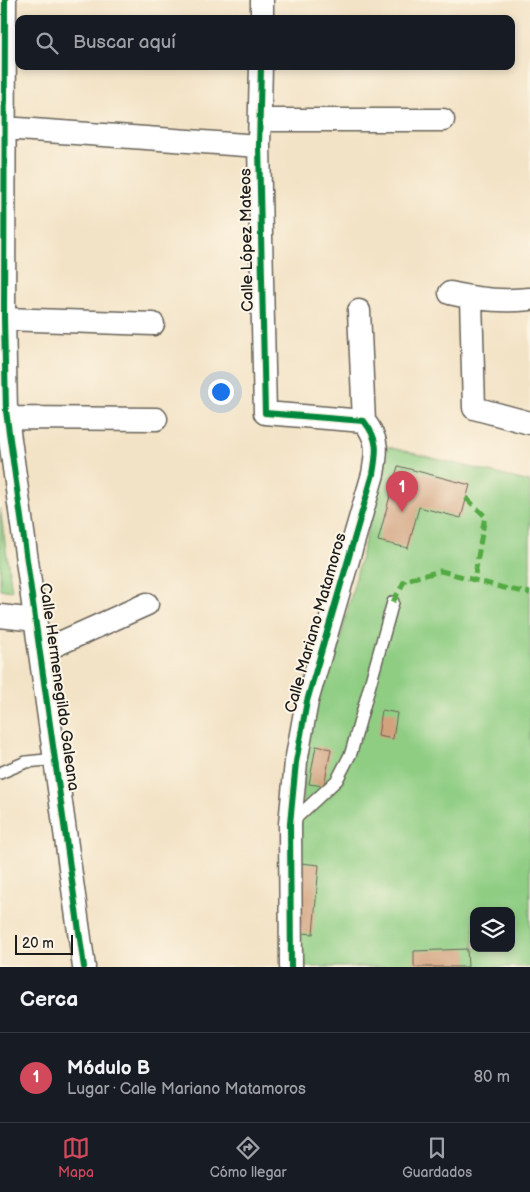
<!DOCTYPE html>
<html lang="es">
<head>
<meta charset="utf-8">
<style>
  body { margin:0; font-family:"Balsamiq Sans",sans-serif; background:#242831; color:#f1f3f6 }
  .controls { position:absolute; right:15px; bottom:15px; display:grid; overflow:hidden; border-radius:10px; box-shadow:0 2px 8px #0003 }
  .controls button { width:45px; height:45px; display:grid; place-items:center; padding:0; border:0; border-bottom:1px solid #363941; background:#171b24; color:#f1f3f6; font:25px sans-serif }
  .scale { position:absolute; left:15px; bottom:12px; width:58px; box-sizing:border-box; padding-left:5px; border:2px solid #1c1c1c; border-top:0; font-size:14px; line-height:18px; white-space:nowrap; color:#1c1c1c; -webkit-text-stroke:4px #fcf5e5; paint-order:stroke }
  .you { position:absolute; left:220px; top:391px; width:18px; height:18px; margin:-12px; border:4px solid #fff; border-radius:50%; background:#1a73e8; box-shadow:0 0 0 8px #1a73e833 }
  .badge { display:grid; place-items:center; width:32px; height:32px; border-radius:50%; background:#d1495b; color:#fff; font-size:16px; font-weight:700 }
  .pin { position:absolute; translate:-50% -41px; filter:drop-shadow(0 1px 2px #0008) }
  .pin::after { content:''; position:absolute; top:26px; width:18px; height:15px; background:inherit; clip-path:polygon(0 0,100% 0,50% 100%) }
  .list { margin:0; padding:0; list-style:none }
  h2 { display:flex; justify-content:space-between; align-items:center; height:65px; margin:0; padding:0 20px; font-size:21px }
  h2 small { font-size:16px; font-weight:400; color:#9ea1a6 }
  .list li { display:grid; grid-template-columns:32px 1fr auto; gap:15px; align-items:center; box-sizing:border-box; height:90px; padding:0 20px; border-top:1px solid #363941 }
  .list b { display:block; font-size:19px; white-space:nowrap }
  .list p { margin:0; font-size:16px; white-space:nowrap; color:#9ea1a6 }
  .list em { font-size:16px; font-style:normal; color:#9ea1a6 }
  .icon { flex:none; width:28px; height:28px; fill:none; stroke:currentColor; stroke-width:2; stroke-linecap:round; stroke-linejoin:round }
  .map { position:relative; flex:none; width:530px; height:967px; overflow:hidden }
  .search { position:absolute; background:#171b24; box-shadow:0 2px 8px #0003; left:15px; right:15px; top:15px; height:55px; display:flex; align-items:center; gap:12px; box-sizing:border-box; padding:0 18px; border-radius:10px; color:#9ea1a6; font-size:19px }
  .sheet { height:155px; background:#171b24 }
  nav { display:flex; justify-content:space-around; align-items:center; box-sizing:border-box; height:70px; border-top:1px solid #363941; background:#171b24; font-size:14px; color:#9ea1a6 }
  nav a { display:grid; justify-items:center; gap:2px }
  nav .on { color:#d1495b }
  .map>svg:first-child { display:block }
  .green { fill:#8fcd83; stroke:#567450; fill-rule:evenodd }
  .building { fill:#d2a27e }
  .lines { fill:none; stroke-linecap:round; stroke-linejoin:round }
  .service-casing { stroke:#676258; stroke-width:14 }
  .minor-casing { stroke:#676258; stroke-width:25 }
  .service { stroke:#fff; stroke-width:11 }
  .minor { stroke:#fff; stroke-width:22 }
  .quiet { stroke:#52a943; stroke-width:5; stroke-dasharray:10 5; stroke-linecap:butt }
  .cycleway-casing { stroke:#fcf5e5; stroke-width:9 }
  .cycleway { stroke:#00873e; stroke-width:6 }
  .labels { text-anchor:middle; dominant-baseline:central; stroke-width:4; stroke-linejoin:round; paint-order:stroke }
  .street-label { font-size:16px; fill:#1c1c1c; stroke:#fcf5e5 }
</style>
</head>
<body>
<div class="map">
<svg width="530" height="967" viewBox="0 0 530 967">
  <rect width="100%" height="100%" fill="#fcf5e5"/>
  <filter id="ink" filterUnits="userSpaceOnUse"><feTurbulence type="fractalNoise" baseFrequency=".02" numOctaves="2"/><feDisplacementMap in="SourceGraphic" scale="10" xChannelSelector="R" yChannelSelector="G"/><feConvolveMatrix kernelMatrix="1 2 1 2 8 2 1 2 1" color-interpolation-filters="sRGB"/></filter>
  <filter id="wash" filterUnits="userSpaceOnUse"><feTurbulence type="fractalNoise" baseFrequency=".0096" numOctaves="4" result="noise"/><feDisplacementMap in="SourceGraphic" scale="20" xChannelSelector="R" yChannelSelector="G"/><feGaussianBlur stdDeviation="1.12" result="paint"/><feColorMatrix in="noise" values="0 0 0 0 0 0 0 0 0 0 0 0 0 0 0 0 0 1.4 0 .05"/><feComposite in="paint" operator="in"/></filter>
  <g filter="url(#wash)">
    <rect width="100%" height="100%" fill="#f3e3c6"/>
    <!-- green -->
    <path class="green" d="M384,446L530,482V967H296L294,892L310,713L335,660L382,473ZM474,911H511V948H474Z
      M0,508L12,591L0,589Z"/>
    <g id="blocks">
      <!-- building -->
      <path class="building" d="M398,466L470,485L461,518L419,507L408,548L378,541Z
        M382,710L397,713L393,739L378,736Z
        M316,746L331,749L324,786L309,784Z
        M301,863L319,865L313,934L294,932Z
        M467,949L468,967H414V951Z"/>
    </g>
  </g>
  <g filter="url(#ink)">
    <use href="#blocks" fill-opacity="0" stroke="#676258" stroke-width="1"/>
    <g class="lines">
      <!-- service casing -->
      <g class="service-casing">
        <path id="service" d="M0,773L26,762L56,759
          M293,821L337,780L351,753L393,602"/>
      </g>
      <!-- minor casing -->
      <g class="minor-casing">
        <path id="minor" d="M5,0L4,319L6,411L84,967
          M262,0V19
          M261,66L259,146L265,413L364,421C379,440 377,451 373,474L307,701L296,762L290,824L291,967
          M260,120H443
          M4,128L259,146
          M450,293C478,300 501,302 530,299
          M471,299L474,408L530,423
          M359,311L364,421
          M4,319L153,324
          M6,411L14,418L156,419
          M0,616L36,620
          M40,652L147,604"/>
      </g>
      <!-- service -->
      <use href="#service" class="service"/>
      <!-- minor -->
      <use href="#minor" class="minor"/>
      <!-- quiet -->
      <path class="quiet" d="M466,498L485,516L474,580
        M393,602L405,580L441,571L508,589L530,593"/>
      <!-- cycleway casing -->
      <g class="cycleway-casing">
        <path id="cycleway" d="M5,0L4,319L6,411L84,967
          M261,66L259,146L265,413L364,421C379,440 377,451 373,474L307,701L296,762L290,824L291,967"/>
      </g>
      <!-- cycleway -->
      <use href="#cycleway" class="cycleway"/>
    </g>
  </g>
  <g class="labels">
    <!-- street labels -->
    <g class="street-label">
      <text transform="translate(247 240) rotate(-91)">Calle López Mateos</text>
      <text transform="translate(316 623) rotate(-74)">Calle Mariano Matamoros</text>
      <text transform="translate(59 687) rotate(82)">Calle Hermenegildo Galeana</text>
    </g>
  </g>
</svg>
<div class="controls">
<button><svg class="icon" aria-label="layers" viewBox="0 0 24 24"><path d="M12 4l9 5-9 5-9-5zM3 14l9 5 9-5"/></svg></button>
</div>
<div class="scale">20 m</div>
<div class="you"></div>
<div class="pin badge" style="left:402px;top:512px">1</div>
<div class="search"><svg class="icon" aria-label="search" viewBox="0 0 24 24"><circle cx="10" cy="10" r="6"/><path d="M15 15l6 6"/></svg>Buscar aquí</div>
</div>
<section class="sheet">
<h2>Cerca<small></small></h2>
<ul class="list">
<li><span class="badge">1</span><div><b>Módulo B</b><p>Lugar · Calle Mariano Matamoros</p></div><em>80 m</em></li>
</ul>
</section>
<nav>
<a class="on"><svg class="icon" aria-label="map" viewBox="0 0 24 24"><path d="M3 6l6-2 6 2 6-2v14l-6 2-6-2-6 2zM9 4v14M15 6v14"/></svg>Mapa</a>
<a><svg class="icon" aria-label="directions" viewBox="0 0 24 24"><path d="M12 3l9 9-9 9-9-9zM9 14v-3h6M13 9l2 2-2 2"/></svg>Cómo llegar</a>
<a><svg class="icon" aria-label="saved" viewBox="0 0 24 24"><path d="M7 4h10v16l-5-4-5 4z"/></svg>Guardados</a>
</nav>
</body>
</html>
